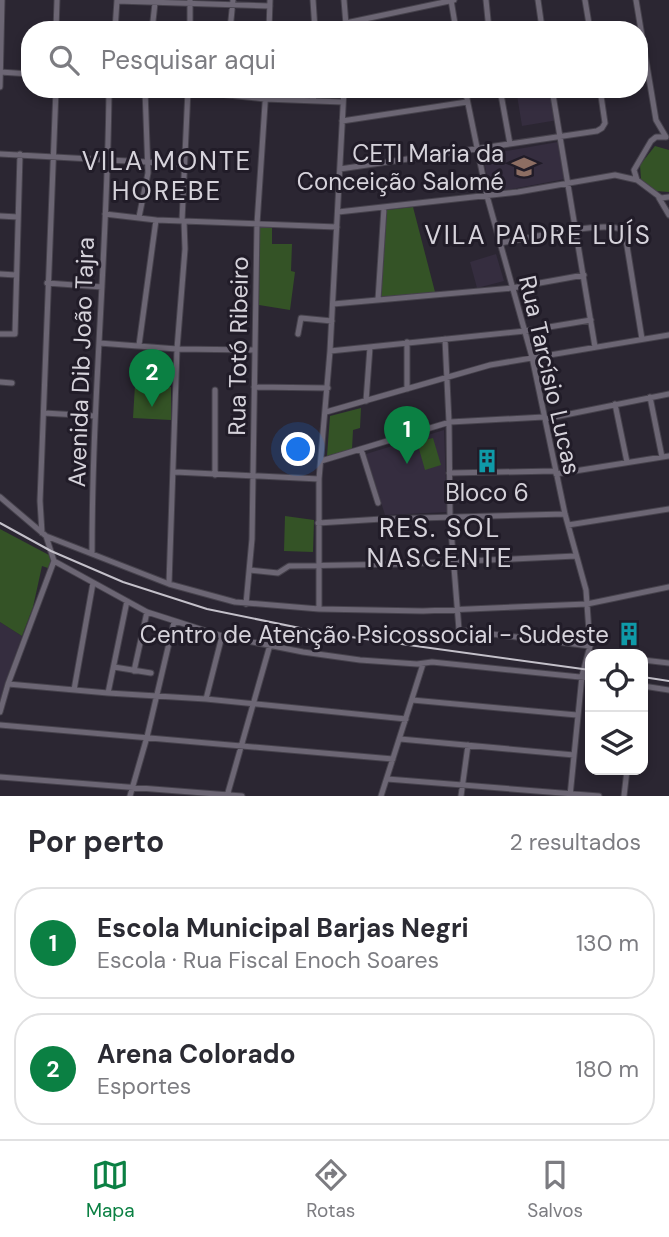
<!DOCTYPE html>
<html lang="pt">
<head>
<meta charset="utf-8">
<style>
  body { margin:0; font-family:"DM Sans",sans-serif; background:#f2f2f3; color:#2b2b33 }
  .controls { position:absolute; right:21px; bottom:21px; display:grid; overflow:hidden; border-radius:14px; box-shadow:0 4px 10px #0003 }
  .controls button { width:63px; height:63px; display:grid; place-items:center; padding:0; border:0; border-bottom:2px solid #e1e1e2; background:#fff; color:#2b2b33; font:35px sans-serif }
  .you { position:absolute; left:299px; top:450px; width:24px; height:24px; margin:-18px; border:5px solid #fff; border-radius:50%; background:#1a73e8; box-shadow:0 0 0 10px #1a73e833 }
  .badge { display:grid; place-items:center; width:46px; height:46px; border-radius:50%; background:#0b8043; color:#fff; font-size:23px; font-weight:700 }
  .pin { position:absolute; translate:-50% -58px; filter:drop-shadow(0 2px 4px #0008) }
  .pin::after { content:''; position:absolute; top:37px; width:24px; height:21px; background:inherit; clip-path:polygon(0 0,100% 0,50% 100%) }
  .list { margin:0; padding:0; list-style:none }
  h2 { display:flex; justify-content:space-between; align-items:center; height:91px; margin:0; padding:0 28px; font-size:30px }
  h2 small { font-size:23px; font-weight:400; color:#7c7c81 }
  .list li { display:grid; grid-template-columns:46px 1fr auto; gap:21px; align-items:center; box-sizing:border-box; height:112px; margin:0 14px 14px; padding:0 14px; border:2px solid #e1e1e2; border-radius:28px }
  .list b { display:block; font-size:26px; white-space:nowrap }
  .list p { margin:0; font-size:23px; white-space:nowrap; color:#7c7c81 }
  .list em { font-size:23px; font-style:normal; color:#7c7c81 }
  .icon { flex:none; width:38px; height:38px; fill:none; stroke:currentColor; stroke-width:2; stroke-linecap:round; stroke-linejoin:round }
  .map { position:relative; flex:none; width:669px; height:796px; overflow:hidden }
  .search { position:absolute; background:#fff; box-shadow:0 4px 10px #0003; left:21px; right:21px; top:21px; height:77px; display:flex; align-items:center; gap:18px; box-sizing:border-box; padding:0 24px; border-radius:28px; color:#7c7c81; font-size:26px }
  .sheet { height:343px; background:#fff }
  nav { display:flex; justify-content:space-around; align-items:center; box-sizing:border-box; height:98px; border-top:2px solid #e1e1e2; background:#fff; font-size:19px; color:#7c7c81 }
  nav a { display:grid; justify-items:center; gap:4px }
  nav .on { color:#0b8043 }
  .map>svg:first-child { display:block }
  .built { fill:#352d3f }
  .green { fill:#345326 }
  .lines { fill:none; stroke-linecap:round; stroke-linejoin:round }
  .minor-casing { stroke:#46424c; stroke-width:7 }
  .minor { stroke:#6c6674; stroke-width:5 }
  .rail { stroke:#c4c1ca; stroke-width:2 }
  .labels { text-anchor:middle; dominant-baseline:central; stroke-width:6; stroke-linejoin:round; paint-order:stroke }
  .poi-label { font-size:24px; fill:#d6d3db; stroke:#211c28; text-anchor:end }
  .street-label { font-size:24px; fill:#d6d3db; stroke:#211c28 }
  .neighbourhood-label { font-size:26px; letter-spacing:2px; fill:#d6d3db; stroke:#211c28 }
</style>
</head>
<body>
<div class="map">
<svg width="669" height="796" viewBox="0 0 669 796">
  <rect width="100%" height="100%" fill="#2b2632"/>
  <!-- built -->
  <path class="built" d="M516,89H552L558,120L522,126Z
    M558,142L565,179L490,193L483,155Z
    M496,254L504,281L477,288L470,262Z
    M444,430L447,512L385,515L366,454Z
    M0,622L22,636L3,689L0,703Z"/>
  <!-- green -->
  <path class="green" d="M655,146L669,150V192L656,191L641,179L640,165Z
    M413,207L435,292L381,297L387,210Z
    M260,227L272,228V244H292L291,271L295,272L290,310L259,305Z
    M135,385L171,387V420L133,418Z
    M361,408L360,428L353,430L352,449L327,456L330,416Z
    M433,438L441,465L425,470L417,442Z
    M285,516L314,520L313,552L284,551Z
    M0,529L49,555L51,561L48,568L42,566L33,607L22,636L0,622Z"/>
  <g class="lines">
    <!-- minor casing -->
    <g class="minor-casing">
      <path id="minor" d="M313,0L315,30
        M344,0L346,25
        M451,0L456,30
        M486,0L489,30
        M538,0L542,28
        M585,0L590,30
        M636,0L656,120L666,137
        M117,1L270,6
        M346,23L454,0
        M269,28H346
        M56,30L57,0
        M115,30L117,0
        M152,30L155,3
        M190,30V0
        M230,30L233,0
        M269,30L270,0
        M508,30L542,27
        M0,72L30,74
        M0,87L2,0
        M172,89L265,99L343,102
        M465,89L487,196L532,357L565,514L586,590L590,646L582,676L570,796
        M500,89L510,144
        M552,89L595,347
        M313,101V89
        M342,121L467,102
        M666,137H656L651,141L634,170L637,180L661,198L669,197
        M0,154L183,164
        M340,169L597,131L602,128L605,123L600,89
        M659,198L669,215
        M338,212L518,192L615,175L637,180
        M105,214L156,220L337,227
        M0,216L18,217
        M139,217L148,173L145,89
        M182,221L188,89
        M500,243C526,239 599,221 620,229L626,240L642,339
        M0,274L16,275
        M47,283L102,287
        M378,300L384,208
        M333,304L512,288L584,275
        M0,334H15L20,154
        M298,334L301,318L332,321
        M445,339L449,422L450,517L459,630L590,646
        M99,343L177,349L254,350
        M139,345L156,220
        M330,351L525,331L591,320
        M0,382L12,383
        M254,387L328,388
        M407,389V342
        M215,390V475
        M650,397L662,457
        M366,401L370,347
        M615,404L627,462
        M326,412L490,365L669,335
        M44,413L95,416
        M545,419L669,394
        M361,449L378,503
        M321,461L450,422L544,417
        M175,472L319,479
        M449,473L555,471
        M556,474L669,456
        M0,497L46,536L169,584L235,602L319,609L423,611L587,604L669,587
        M318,523L382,519L565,514
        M568,525L669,509
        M42,533L40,501L56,89
        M46,536L54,561
        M92,553C92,398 108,244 109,89
        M54,561L147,612L222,636L303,652L360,660L417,664L432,662L590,678
        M250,570L278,573L289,566L403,564L576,556
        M169,584L177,349L185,249L184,221
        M246,604L252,539L257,224L266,89
        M319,609V479L330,351L344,89
        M588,653L600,654
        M643,660L669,663
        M114,667L151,673
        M134,671L147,612
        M8,684L108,693L206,699L406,719
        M643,686L669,690
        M74,690L93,583
        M108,693L127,601
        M206,699L222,636
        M412,700L577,715
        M0,712L8,684L54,561
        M0,725L393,759
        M400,739L574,755
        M0,777L242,796
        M387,779L599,796
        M130,796L147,737L174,622
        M227,796L270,645
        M381,796L423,664
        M461,796L468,745
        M624,796L627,770"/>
    </g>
    <!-- minor -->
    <use href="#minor" class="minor"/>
    <!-- rail -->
    <path class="rail" d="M0,523L51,551L123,582L207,609L329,634L590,670
      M643,677L669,681"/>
  </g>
  <!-- icons -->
  <defs>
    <g id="school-bare" transform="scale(1.89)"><path d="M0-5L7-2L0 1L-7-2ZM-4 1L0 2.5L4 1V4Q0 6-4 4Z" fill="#8d6e63" stroke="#211c28" stroke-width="2.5" paint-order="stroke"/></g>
    <g id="building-bare" transform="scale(1.89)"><path d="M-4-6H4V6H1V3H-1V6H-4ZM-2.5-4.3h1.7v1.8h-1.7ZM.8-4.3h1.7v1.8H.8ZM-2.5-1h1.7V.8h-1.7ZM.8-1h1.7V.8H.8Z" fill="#0f9aa8" stroke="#211c28" stroke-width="2.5" paint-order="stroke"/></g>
  </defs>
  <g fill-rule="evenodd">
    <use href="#school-bare" x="524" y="167"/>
    <use href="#building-bare" x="487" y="461"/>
    <use href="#building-bare" x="629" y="634"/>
  </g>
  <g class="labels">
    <!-- poi labels -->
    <g class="poi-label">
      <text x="504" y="153">CETI Maria da<tspan x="504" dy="28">Conceição Salomé</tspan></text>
      <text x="487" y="492" text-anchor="middle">Bloco 6</text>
      <text x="609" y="634">Centro de Atenção Psicossocial - Sudeste</text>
    </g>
    <!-- street labels -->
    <g class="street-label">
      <text transform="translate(238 346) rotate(-89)">Rua Totó Ribeiro</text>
      <text transform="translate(81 362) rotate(-88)">Avenida Dib João Tajra</text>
      <text transform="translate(550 375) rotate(77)">Rua Tarcísio Lucas</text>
    </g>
    <!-- neighbourhood labels -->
    <g class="neighbourhood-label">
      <text x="167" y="161">VILA MONTE<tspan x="167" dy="30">HOREBE</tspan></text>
      <text x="538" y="235">VILA PADRE LUÍS</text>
      <text x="440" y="528">RES. SOL<tspan x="440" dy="30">NASCENTE</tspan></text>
    </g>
  </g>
</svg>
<div class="controls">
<button><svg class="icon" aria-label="locate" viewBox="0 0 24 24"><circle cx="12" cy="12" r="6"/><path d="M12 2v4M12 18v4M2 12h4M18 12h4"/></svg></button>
<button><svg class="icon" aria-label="layers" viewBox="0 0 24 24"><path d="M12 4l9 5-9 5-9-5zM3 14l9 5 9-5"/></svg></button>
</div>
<div class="you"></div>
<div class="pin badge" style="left:407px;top:464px">1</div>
<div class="pin badge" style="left:152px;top:407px">2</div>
<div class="search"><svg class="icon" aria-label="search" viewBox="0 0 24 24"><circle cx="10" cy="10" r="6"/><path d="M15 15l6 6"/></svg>Pesquisar aqui</div>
</div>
<section class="sheet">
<h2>Por perto<small>2 resultados</small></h2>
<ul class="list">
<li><span class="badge">1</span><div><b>Escola Municipal Barjas Negri</b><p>Escola · Rua Fiscal Enoch Soares</p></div><em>130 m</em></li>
<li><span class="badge">2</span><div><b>Arena Colorado</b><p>Esportes</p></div><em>180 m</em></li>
</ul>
</section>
<nav>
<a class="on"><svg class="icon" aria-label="map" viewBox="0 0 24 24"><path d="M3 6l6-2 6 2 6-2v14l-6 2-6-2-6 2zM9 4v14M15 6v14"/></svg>Mapa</a>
<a><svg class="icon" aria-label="directions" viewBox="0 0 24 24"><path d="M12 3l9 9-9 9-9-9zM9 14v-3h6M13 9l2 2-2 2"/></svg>Rotas</a>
<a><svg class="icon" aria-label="saved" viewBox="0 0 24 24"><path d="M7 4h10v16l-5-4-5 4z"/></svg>Salvos</a>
</nav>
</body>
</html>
